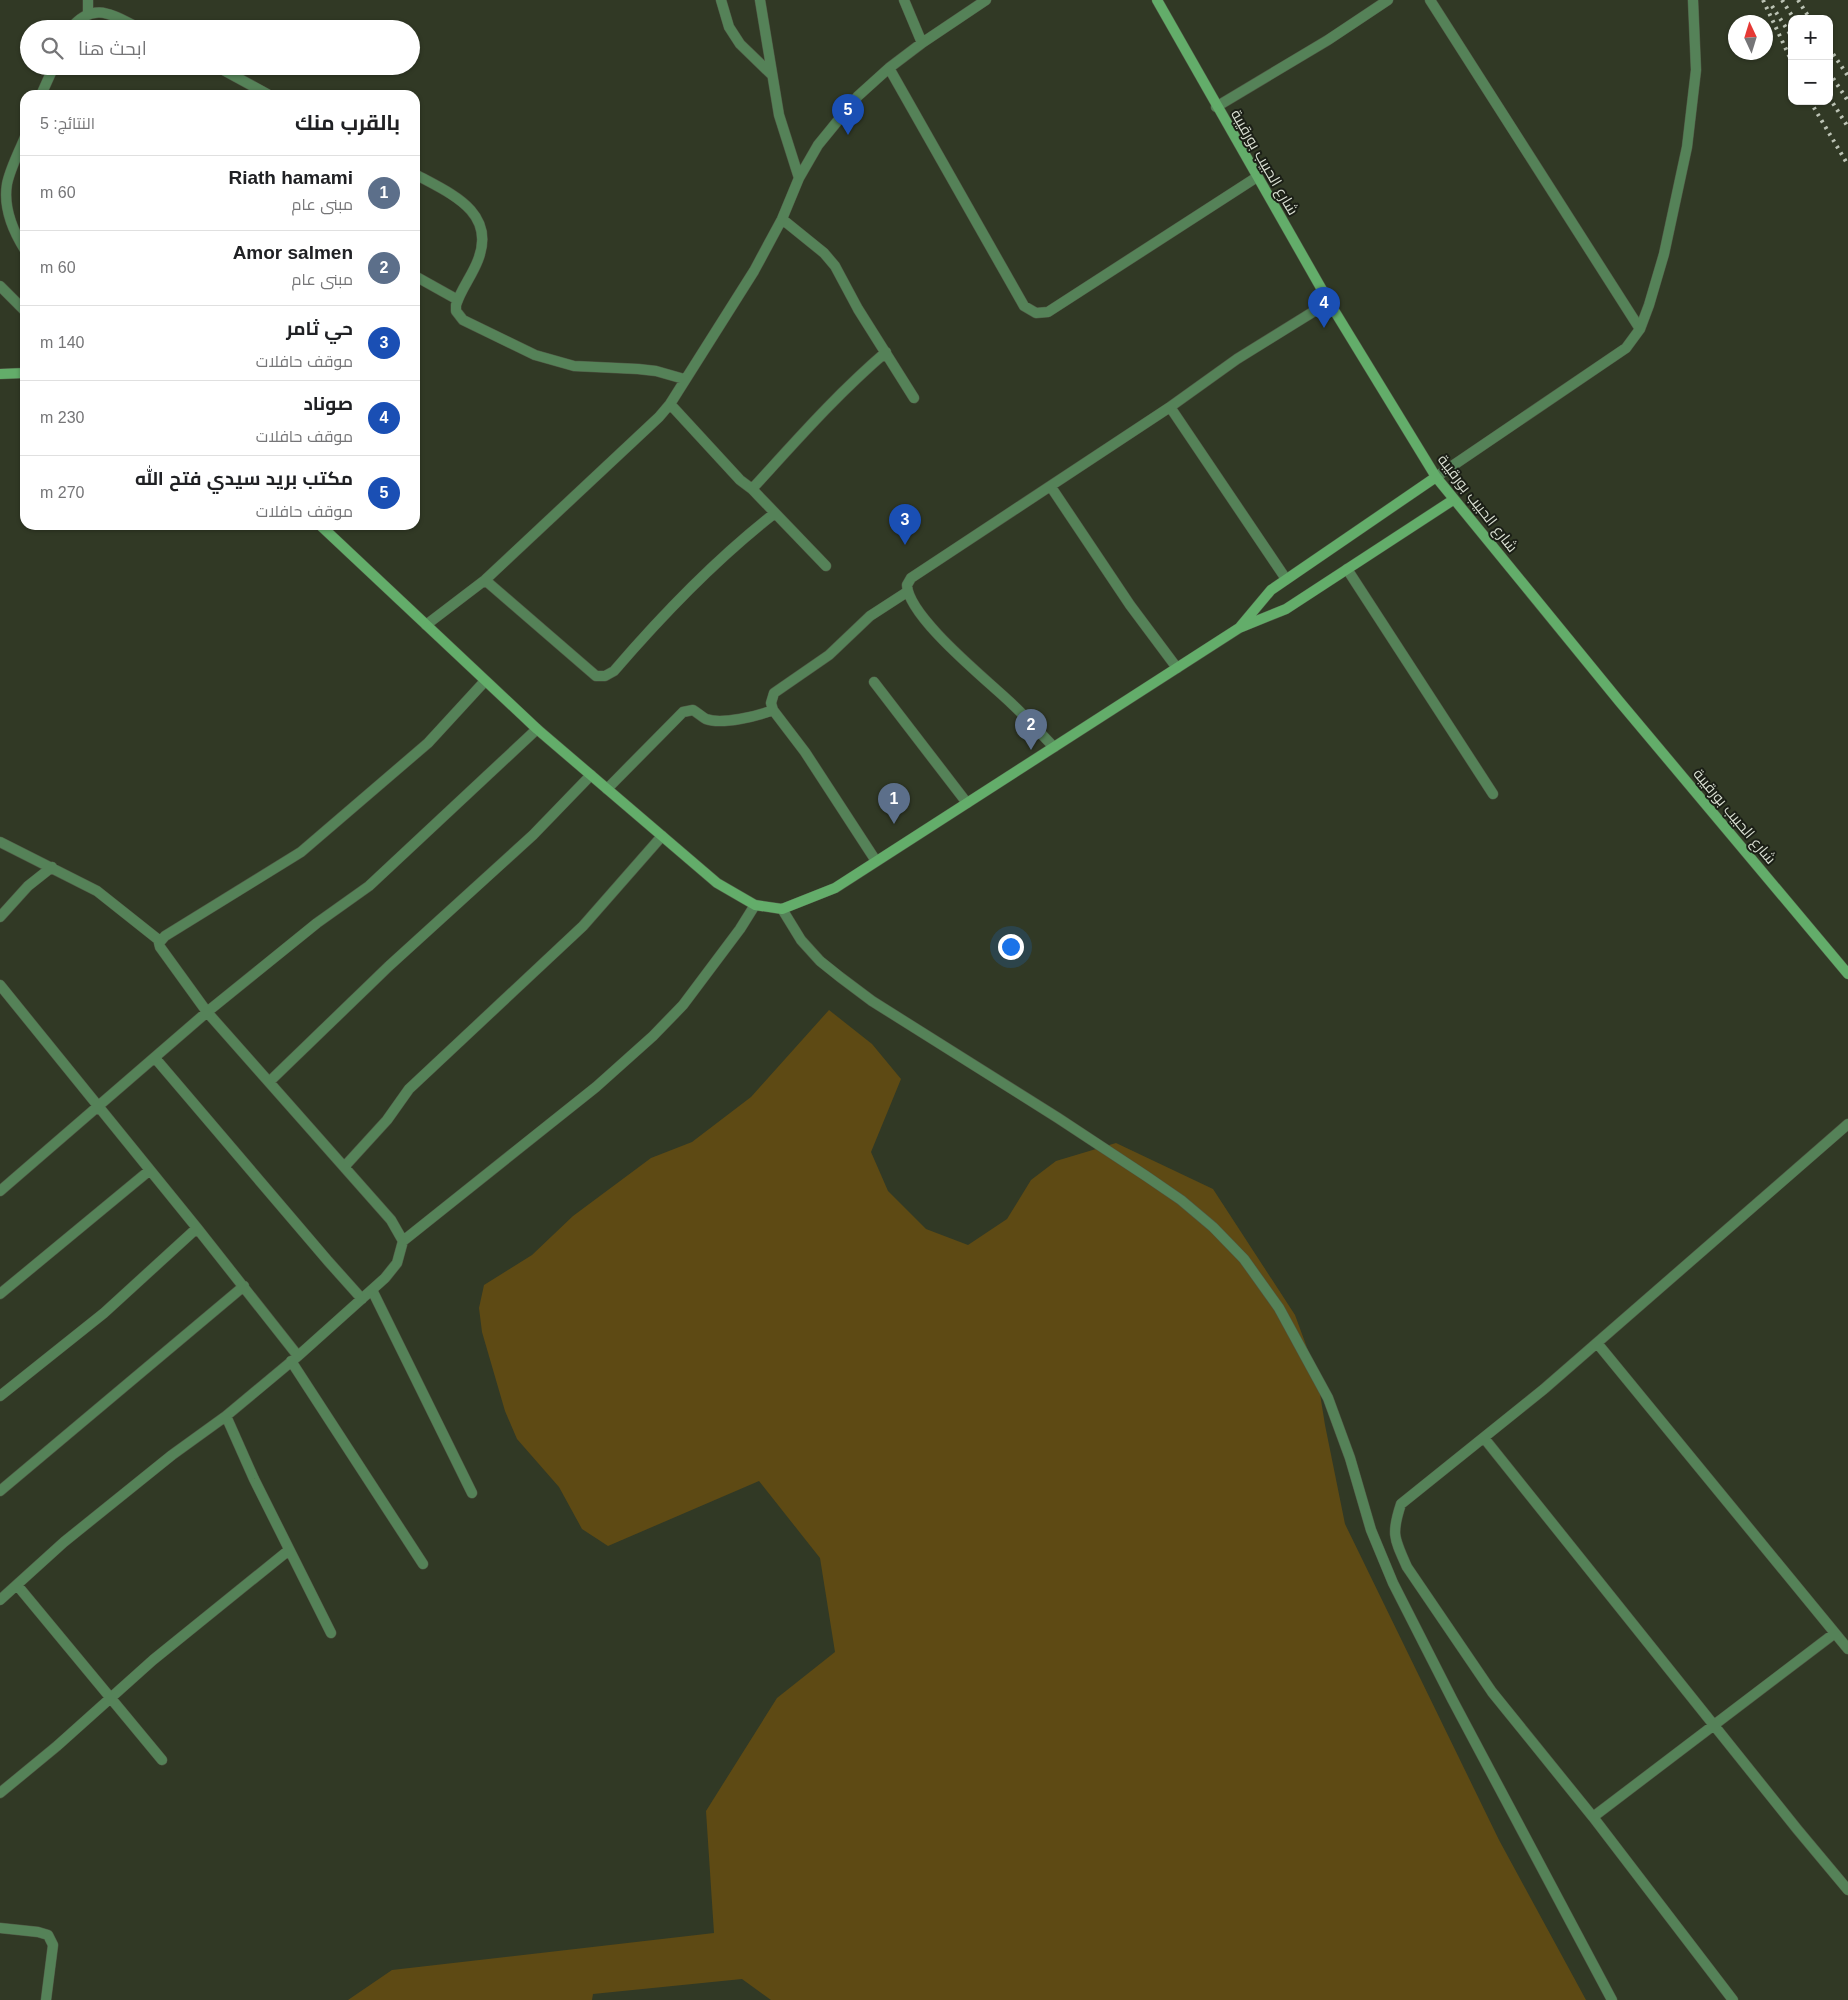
<!DOCTYPE html>
<html lang="ar">
<head>
<meta charset="utf-8">
<style>
  body { margin:0; font-family:Arial,Cairo,sans-serif; background:#f6f6f6; color:#202124; direction:rtl }
  .controls { position:absolute; right:15px; top:15px; display:grid; overflow:hidden; border-radius:10px; box-shadow:0 1px 4px #0004 }
  .controls button { width:45px; height:45px; display:grid; place-items:center; padding:0; border:0; border-bottom:1px solid #e0e0e0; background:#fff; color:#202124; font:25px sans-serif }
  .compass { position:absolute; left:1728px; top:15px; width:45px; height:45px; border-radius:50%; background:#fff; box-shadow:0 1px 4px #0004; rotate:356deg }
  .you { position:absolute; left:1010px; top:946px; width:18px; height:18px; margin:-12px; border:4px solid #fff; border-radius:50%; background:#1a73e8; box-shadow:0 0 0 8px #1a73e833 }
  .badge { display:grid; place-items:center; width:32px; height:32px; border-radius:50%; background:#805954; color:#fff; font-size:16px; font-weight:700 }
  .pin { position:absolute; translate:-50% -41px; filter:drop-shadow(0 1px 2px #0008) }
  .pin::after { content:''; position:absolute; top:26px; width:18px; height:15px; background:inherit; clip-path:polygon(0 0,100% 0,50% 100%) }
  .list { margin:0; padding:0; list-style:none }
  h2 { display:flex; justify-content:space-between; align-items:center; height:65px; margin:0; padding:0 20px; font-size:21px }
  h2 small { font-size:16px; font-weight:400; color:#757577 }
  .list li { display:grid; grid-template-columns:32px 1fr auto; gap:15px; align-items:center; box-sizing:border-box; height:75px; padding:0 20px; border-top:1px solid #e0e0e0 }
  .list b { display:block; font-size:19px; white-space:nowrap }
  .list p { margin:0; font-size:16px; white-space:nowrap; color:#757577 }
  .list em { font-size:16px; font-style:normal; color:#757577 }
  .icon { flex:none; width:28px; height:28px; fill:none; stroke:currentColor; stroke-width:2; stroke-linecap:round; stroke-linejoin:round }
  .map { position:relative; flex:none; width:1848px; height:2000px; overflow:hidden; direction:ltr }
  .search { position:absolute; background:#fff; box-shadow:0 1px 4px #0004; left:20px; top:20px; width:400px; height:55px; display:flex; align-items:center; gap:12px; box-sizing:border-box; padding:0 18px; border-radius:28px; color:#757577; font-size:19px }
  .panel { position:absolute; background:#fff; box-shadow:0 1px 4px #0004; left:20px; top:90px; width:400px; height:440px; border-radius:15px; direction:rtl }
  .map>svg:first-child { display:block }
  .green { fill:#5e4a14 }
  .lines { fill:none; stroke-linecap:round; stroke-linejoin:round }
  .minor-casing { stroke:#4f5744; stroke-width:11 }
  .secondary-casing { stroke:#4f5744; stroke-width:11 }
  .minor { stroke:#558258; stroke-width:10 }
  .secondary { stroke:#63ad6a; stroke-width:10 }
  .rail { stroke:#bcc3b5; stroke-width:4; stroke-dasharray:2.5 5; stroke-linecap:butt }
  .labels { text-anchor:middle; dominant-baseline:central; stroke-width:4; stroke-linejoin:round; paint-order:stroke }
  .street-label { font-size:15px; fill:#d9dfd2; stroke:#1b1f16 }
</style>
</head>
<body>
<div class="map">
<svg width="1848" height="2000" viewBox="0 0 1848 2000">
  <rect width="100%" height="100%" fill="#313925"/>
  <!-- green -->
  <path class="green" d="M829,1010L872,1044L901,1079L871,1152L888,1191L926,1229L968,1245L1007,1219L1031,1180L1056,1161L1116,1143L1213,1189L1295,1315L1317,1375L1325,1425L1345,1524L1499,1840L1586,2000H771L742,1979L593,1994L592,2000H348L392,1970L714,1933L706,1811L777,1698L835,1652L820,1558L759,1481L608,1546L582,1529L559,1487L517,1439L505,1411L482,1332L479,1308L484,1285L532,1255L573,1216L651,1158L692,1142L751,1097Z"/>
  <g class="lines">
    <!-- minor casing -->
    <g class="minor-casing">
      <path id="minor" d="M721,0L729,27L740,44L771,74
        M760,0L779,115L799,178
        M904,0L922,43
        M1430,0L1640,329
        M88,11V0
        M70,29C94,0 112,15 141,29
        M216,66L269,95
        M889,68L1024,306L1036,313L1048,312L1257,177
        M41,95L54,66
        M1216,107L1328,40L1388,0
        M25,137C19,152 10,169 7,184C3,208 13,231 25,250
        M415,174C449,193 497,211 478,260C472,276 461,289 456,305V311L463,320L535,355L574,366L638,369L656,371L684,379
        M782,219L824,253L835,266L858,309L914,398
        M415,276L458,300
        M0,286L25,311
        M670,404L740,480L752,489L826,566
        M1170,407L1286,579
        M1436,477L1626,348L1640,329L1649,305L1664,254L1687,147L1696,70L1693,0
        M1051,487L1130,605L1177,668
        M752,489C796,441 836,395 886,352
        M1347,569L1493,794
        M485,580L596,676H605L614,671C663,614 716,559 775,513
        M426,625L485,580L659,417L670,404L754,271L782,219L799,178L818,145L858,96L889,68L922,43L986,0
        M874,682L967,803
        M1054,747C1040,733 1026,717 1011,703C987,680 908,617 907,585L911,578L1170,407L1237,359L1329,302
        M607,789L683,712L693,710C698,713 702,717 706,719C722,725 758,716 773,710
        M0,842L97,891L160,941
        M876,861L805,752L773,710L771,703L774,693L829,655L870,616L907,592
        M782,909L801,940L820,961L840,977L872,1001L1058,1118L1146,1176L1181,1200L1213,1227L1244,1259L1279,1308L1328,1398L1350,1458L1371,1530L1393,1583L1452,1699L1612,2000
        M0,917L28,886L52,867
        M0,985L197,1228L298,1356
        M155,1058L328,1261L362,1299
        M269,1082L389,966L533,835L591,775
        M345,1166L387,1120L409,1089L583,926L662,836
        M0,1191L207,1012L317,923L369,886L537,729
        M403,1241L596,1087L653,1036L683,1005L740,929L755,905
        M372,1290L472,1493
        M0,1294L150,1170
        M1597,1343L1848,1649
        M291,1361L423,1564
        M0,1396L104,1313L197,1228
        M226,1416L254,1479L331,1633
        M1484,1438L1797,1829L1848,1890
        M0,1491L244,1286
        M17,1585L162,1760
        M0,1600L64,1542L172,1455L226,1416L298,1356L385,1278L397,1263L403,1241L391,1220L207,1012L160,947L159,943L165,936L301,852L428,743L485,681
        M0,1793L57,1746L153,1660L289,1550
        M1593,1817L1835,1633
        M0,1928L38,1932L48,1935L53,1945L46,2000
        M1733,2000L1593,1817L1492,1692L1407,1567C1394,1538 1391,1534 1401,1504L1544,1389L1848,1124"/>
    </g>
    <!-- secondary casing -->
    <g class="secondary-casing">
      <path id="secondary" d="M1157,0L1329,302L1436,477L1619,701L1848,974
        M0,374L25,373
        M320,525L537,729L717,883L755,905L782,909L835,888L1239,628L1286,609L1453,500
        M1240,627L1271,590L1436,477"/>
    </g>
    <!-- minor -->
    <use href="#minor" class="minor"/>
    <!-- secondary -->
    <use href="#secondary" class="secondary"/>
    <!-- rail -->
    <path class="rail" d="M1763,0L1792,62
      M1782,0L1794,19
      M1798,0L1810,19
      M1772,6L1792,37
      M1829,48L1848,76
      M1829,72L1848,101
      M1829,97L1848,127
      M1810,101L1848,165"/>
  </g>
  <g class="labels">
    <!-- street labels -->
    <g class="street-label">
      <text transform="translate(1265 162) rotate(60)">شارع الحبيب بورقيبة</text>
      <text transform="translate(1478 503) rotate(52)">شارع الحبيب بورقيبة</text>
      <text transform="translate(1735 816) rotate(50)">شارع الحبيب بورقيبة</text>
    </g>
  </g>
</svg>
<div class="controls">
<button>+</button>
<button>−</button>
</div>
<svg class="compass" viewBox="-18 -18 36 36"><path d="M0-13l5 13h-10z" fill="#e53935"/><path d="M0 13l5-13h-10z" fill="#757577"/></svg>
<div class="you"></div>
<div class="pin badge" style="left:894px;top:824px;background:#5c6f8a">1</div>
<div class="pin badge" style="left:1031px;top:750px;background:#5c6f8a">2</div>
<div class="pin badge" style="left:905px;top:545px;background:#1a4fb4">3</div>
<div class="pin badge" style="left:1324px;top:328px;background:#1a4fb4">4</div>
<div class="pin badge" style="left:848px;top:135px;background:#1a4fb4">5</div>
<div class="search"><svg class="icon" aria-label="search" viewBox="0 0 24 24"><circle cx="10" cy="10" r="6"/><path d="M15 15l6 6"/></svg>ابحث هنا</div>
<section class="panel">
<h2>بالقرب منك<small>النتائج: 5</small></h2>
<ul class="list">
<li><span class="badge" style="background:#5c6f8a">1</span><div><b>Riath hamami</b><p>مبنى عام</p></div><em>60 m</em></li>
<li><span class="badge" style="background:#5c6f8a">2</span><div><b>Amor salmen</b><p>مبنى عام</p></div><em>60 m</em></li>
<li><span class="badge" style="background:#1a4fb4">3</span><div><b>حي ثامر</b><p>موقف حافلات</p></div><em>140 m</em></li>
<li><span class="badge" style="background:#1a4fb4">4</span><div><b>صوناد</b><p>موقف حافلات</p></div><em>230 m</em></li>
<li><span class="badge" style="background:#1a4fb4">5</span><div><b>مكتب بريد سيدي فتح الله</b><p>موقف حافلات</p></div><em>270 m</em></li>
</ul>
</section>
</div>
</body>
</html>
